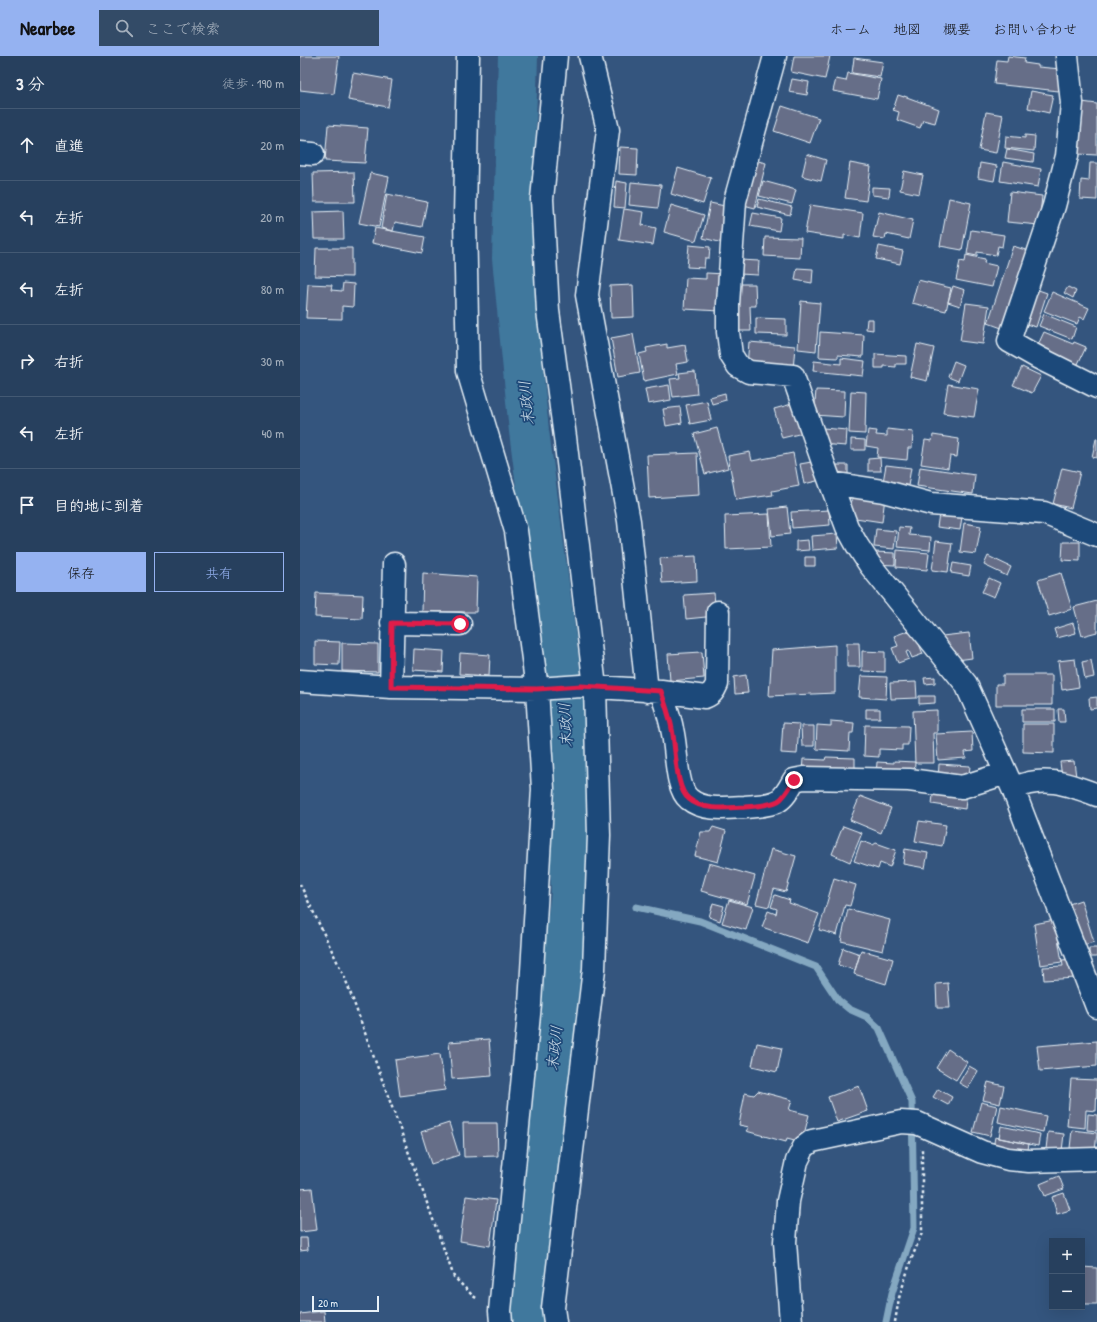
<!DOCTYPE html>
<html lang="ja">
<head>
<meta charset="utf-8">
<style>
  body { margin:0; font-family:"Patrick Hand","Klee One",sans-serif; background:#334b67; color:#f1f3f6 }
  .controls { position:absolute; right:12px; bottom:12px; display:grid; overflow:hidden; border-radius:0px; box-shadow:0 4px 16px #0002 }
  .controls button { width:36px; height:36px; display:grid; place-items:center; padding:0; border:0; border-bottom:1px solid #435973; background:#27405e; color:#f1f3f6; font:20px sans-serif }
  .scale { position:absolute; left:12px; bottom:10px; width:67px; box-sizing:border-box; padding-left:4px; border:2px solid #e8f1f8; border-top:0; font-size:11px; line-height:14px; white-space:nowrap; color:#e8f1f8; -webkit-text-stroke:3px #1f4a7a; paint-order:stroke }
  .stop { position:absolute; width:12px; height:12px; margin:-9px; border:3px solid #e11d48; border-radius:50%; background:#fff }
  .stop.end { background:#e11d48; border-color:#fff; box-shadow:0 1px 4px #0008 }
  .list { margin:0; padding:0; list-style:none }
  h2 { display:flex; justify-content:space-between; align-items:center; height:52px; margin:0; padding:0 16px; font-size:17px }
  h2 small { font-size:13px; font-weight:400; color:#a4afbc }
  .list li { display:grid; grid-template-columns:26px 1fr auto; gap:12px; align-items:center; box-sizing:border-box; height:72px; padding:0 16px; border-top:1px solid #435973 }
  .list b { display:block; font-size:15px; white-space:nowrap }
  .list em { font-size:13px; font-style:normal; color:#a4afbc }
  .actions { display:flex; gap:8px; padding:12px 16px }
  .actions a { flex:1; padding:9px 0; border:1px solid #95b2f1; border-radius:0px; text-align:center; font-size:14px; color:#95b2f1 }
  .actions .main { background:#95b2f1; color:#111 }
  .icon { flex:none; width:22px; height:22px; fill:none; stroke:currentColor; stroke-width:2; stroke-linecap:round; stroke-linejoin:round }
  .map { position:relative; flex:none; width:797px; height:1266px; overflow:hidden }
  header { display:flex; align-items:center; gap:24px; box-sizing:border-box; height:56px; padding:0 20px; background:#95b2f1; color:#111 }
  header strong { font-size:19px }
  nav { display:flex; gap:22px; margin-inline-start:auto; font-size:14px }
  .search { width:280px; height:36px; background:#334b67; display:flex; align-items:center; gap:10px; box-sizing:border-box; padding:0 14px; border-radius:0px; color:#a4afbc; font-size:15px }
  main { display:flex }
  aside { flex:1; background:#27405e }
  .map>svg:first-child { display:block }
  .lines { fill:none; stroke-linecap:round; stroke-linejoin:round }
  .stream { stroke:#84a8c1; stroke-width:7 }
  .river { stroke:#41789d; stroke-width:40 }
  .building { fill:#666e88; stroke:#e8f1f8 }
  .minor-casing { stroke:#e8f1f8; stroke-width:25 }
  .path { stroke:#e8f1f8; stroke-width:2.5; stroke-dasharray:3 3; stroke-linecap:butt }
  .minor { stroke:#1f4a7a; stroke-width:22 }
  .route { stroke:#e11d48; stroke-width:5 }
  .labels { text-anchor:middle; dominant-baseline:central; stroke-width:3.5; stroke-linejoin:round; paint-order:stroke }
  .water-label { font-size:15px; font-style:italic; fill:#cfdfea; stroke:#1f4a7a }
</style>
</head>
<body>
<header>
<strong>Nearbee</strong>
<div class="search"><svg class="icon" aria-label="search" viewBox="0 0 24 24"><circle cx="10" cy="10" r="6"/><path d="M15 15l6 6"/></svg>ここで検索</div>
<nav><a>ホーム</a><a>地図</a><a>概要</a><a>お問い合わせ</a></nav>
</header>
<main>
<aside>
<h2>3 分<small>徒歩 · 190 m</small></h2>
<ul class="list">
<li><svg class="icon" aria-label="ahead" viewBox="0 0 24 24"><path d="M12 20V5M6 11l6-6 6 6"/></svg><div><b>直進</b></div><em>20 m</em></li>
<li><svg class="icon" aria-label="left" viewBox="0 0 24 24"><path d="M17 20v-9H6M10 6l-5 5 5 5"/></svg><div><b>左折</b></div><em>20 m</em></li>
<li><svg class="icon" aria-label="left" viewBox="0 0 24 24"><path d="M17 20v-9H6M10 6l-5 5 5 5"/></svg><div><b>左折</b></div><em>80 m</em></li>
<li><svg class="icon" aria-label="right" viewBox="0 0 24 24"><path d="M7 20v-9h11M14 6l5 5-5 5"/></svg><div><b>右折</b></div><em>30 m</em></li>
<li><svg class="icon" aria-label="left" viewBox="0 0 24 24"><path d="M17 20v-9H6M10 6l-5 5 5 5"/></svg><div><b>左折</b></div><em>40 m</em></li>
<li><svg class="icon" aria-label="arrive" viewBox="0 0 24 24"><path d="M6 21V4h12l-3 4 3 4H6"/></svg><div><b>目的地に到着</b></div></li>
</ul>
<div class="actions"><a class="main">保存</a><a>共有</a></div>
</aside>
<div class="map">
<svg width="797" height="1266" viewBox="0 0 797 1266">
  <rect width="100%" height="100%" fill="#34557e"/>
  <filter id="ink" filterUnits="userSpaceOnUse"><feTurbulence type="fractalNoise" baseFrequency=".025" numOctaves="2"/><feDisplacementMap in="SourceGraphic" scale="8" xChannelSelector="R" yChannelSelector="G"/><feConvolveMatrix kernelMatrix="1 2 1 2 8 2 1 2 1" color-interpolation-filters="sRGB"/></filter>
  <g filter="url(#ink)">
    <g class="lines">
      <!-- stream -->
      <path class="stream" d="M336,851L400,865L516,911L538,944L549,953L567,961L579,972L612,1046L614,1172L592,1237L586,1266"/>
      <!-- river -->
      <path class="river" d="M218,0L212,202L229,375L264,643L267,683L271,837L259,932L225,1249L226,1266"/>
    </g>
    <!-- building -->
    <path class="building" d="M0,0H39L34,38L0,34Z
      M494,0H530L525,23L491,16Z
      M708,0L725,2L724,7L738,9V11L761,13L759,35L694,28L697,4L707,5Z
      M554,2L583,6L580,21L552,17Z
      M53,17L92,24L88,51L48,44Z
      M548,17L581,23L577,43L533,35L536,23L546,25Z
      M492,23L509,26L507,39L489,36Z
      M731,35L753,39L749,57L728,52Z
      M598,39L604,41V40L639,53L635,67L623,64L620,72L597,64L599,56L593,54Z
      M782,46L797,48V99L778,98Z
      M482,50L519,62L510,87L474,75Z
      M686,56L703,59L696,97L679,94Z
      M28,69L68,72L65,107L25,105Z
      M725,79L735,80L734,95L705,92L706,80L725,82Z
      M320,91L338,92L337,119L319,118Z
      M707,93L734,98L733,106L705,102Z
      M507,98L526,104L521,125L502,120Z
      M450,103L466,107L455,152L440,148Z
      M703,106L741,113L738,131L700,125Z
      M550,107L571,111L566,145L545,142Z
      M680,107L697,110L694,125L678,122Z
      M790,107H797V144L780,143L781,124L789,125Z
      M378,112L411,122L403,148L371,138Z
      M604,115L623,119L619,138L600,134Z
      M54,116L55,146H14L13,117Z
      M70,117L89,121L79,171L59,167Z
      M316,125L327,127L325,152L314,151Z
      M463,125L496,134L492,148L459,140Z
      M331,126L361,129L358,152L329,149Z
      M572,131L590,132L589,141L572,139Z
      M710,136L742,140L739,169L707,166Z
      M87,138L127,146L122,171L95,166L93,175L81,172Z
      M649,142L671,147L662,194L640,190Z
      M459,143L492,151L490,159L457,151Z
      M410,147L430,151L423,187L403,182Z
      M371,149L404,159L396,185L364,176Z
      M510,149L563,157L560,182L544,179V183L505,177Z
      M324,153L344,156L342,169L356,172L353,189L319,184Z
      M43,155L44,183H14L13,156Z
      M579,156L613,164L609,183L586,178L585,183L573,181Z
      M453,157L481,162L479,175L450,170Z
      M75,172L125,181L122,197L72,187Z
      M671,174L704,179L702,191L698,190L696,199L677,196V200L667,198Z
      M465,181L501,182L500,202L464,200Z
      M389,189L410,191L409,202H405L404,212L387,211Z
      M579,190L603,195L600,208L576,203Z
      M713,190L732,196L707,274L688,267Z
      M16,192H52V221L15,220Z
      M666,199L685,203L684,207L697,210L692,231L656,224L660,205L665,206Z
      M440,204L459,205L458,219L439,218Z
      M497,212L513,213L512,227L495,224Z
      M406,217L425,218L420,255L384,253L386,222L406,223Z
      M618,224L651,232L646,255L612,247Z
      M43,227L54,228L53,251L42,250V263L6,262L8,228L32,229L31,234L42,235Z
      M435,228H455L456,250H450L451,275H432Z
      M333,229L334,261L311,262L310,230Z
      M653,230L665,234L660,250L648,246Z
      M730,231L747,237L736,271L719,266Z
      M768,231L776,235L773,242L764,237Z
      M752,236L789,252L784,263L780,261L777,268L744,255Z
      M501,245L520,247L516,295L498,293Z
      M666,247L689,250L683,288L660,285Z
      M744,258L776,271L772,283L739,270Z
      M456,262L486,263V279L456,278Z
      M567,263H573V274L566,273Z
      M520,276L564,279L563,301L538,299V302L519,301Z
      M744,276L773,288L774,286L786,291L777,310L737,291Z
      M333,278L340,317L318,321L311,282Z
      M449,286L495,290L493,314L447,310Z
      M367,288V292L385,289L388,306L376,308L378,318L344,325L339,298L347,296L346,292Z
      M617,288L634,292L627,325L610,321Z
      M575,298L606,300V308H596V311L584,310V312H575Z
      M541,302L565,305L563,320L513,315L514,305L541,308Z
      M654,305L664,309L658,325L648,321Z
      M722,311L741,320L732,337L713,329Z
      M395,315L397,338L373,341L370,323L380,322L379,317Z
      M648,328L679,333L674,361L643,357Z
      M369,329L371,344L348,348L345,333Z
      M516,334L545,335L544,361L514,359Z
      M551,335L566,336L565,378L549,377Z
      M425,337L426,344L412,348L410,341Z
      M407,345L411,364L390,368L386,349Z
      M499,346L507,376L482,382L474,353Z
      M380,351L382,367L366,370L363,353Z
      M417,372L428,412L405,418L394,378Z
      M523,372L547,374L546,390L521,388Z
      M587,373L613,376L612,392H608L607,404L577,401L578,392L566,390L568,374L577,375L576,379L587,380Z
      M633,379L659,383L657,401L650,400L648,412L621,408L625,384L632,385Z
      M551,383L565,384V394H551Z
      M796,383H797V402L792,401Z
      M450,396L452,405L493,397L499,430L472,435L473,439L436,444L428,400Z
      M397,397L399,439L349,442L347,399Z
      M580,402L581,415H568V403Z
      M517,405L521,424L504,428L500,408Z
      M535,409H548V422L535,423Z
      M586,409L611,412L608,430L583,426Z
      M620,411L675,419L673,438L617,430Z
      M762,412L780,416L771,452L753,448Z
      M553,437L585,441L582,466L549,461Z
      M487,451L490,478L472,480L469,453Z
      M640,451L663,454L660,474L637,471Z
      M529,454L530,469L492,472L491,456Z
      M469,458L471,491L426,493L425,460Z
      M664,467L681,470L676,498L660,496Z
      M599,471L610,472L609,479L631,481L630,494L597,491Z
      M576,473L596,475L594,493L574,491Z
      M537,478L538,492L512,494L511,480Z
      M508,484L509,494L496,495V485Z
      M636,485L652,487L648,516L632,514Z
      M763,486H780V505L762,504Z
      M597,494L629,497L627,514L596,511Z
      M574,496L595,497V509L573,508Z
      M396,500L397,525L362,527L360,502Z
      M688,500L711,511L707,520L684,509Z
      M505,501H515V510H505Z
      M653,507L671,510L669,520L651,517Z
      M123,517L177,521L176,556H122Z
      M761,517L772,553L749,560L738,524Z
      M689,522L700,527L694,541L682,536Z
      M16,537L63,539L62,563L15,561Z
      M414,537L416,560L386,563L384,539Z
      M797,545V576L782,580L774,551Z
      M773,567L776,577L757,582L754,573Z
      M613,573L623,598L612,602L609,595L606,596L609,603L598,607L592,592L598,590L594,580Z
      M669,577L672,602L657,604L655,595L644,597L642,580Z
      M15,585L40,586L39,609L15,608Z
      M42,587L78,588V616L42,615Z
      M547,587H559L560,611H547Z
      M535,589V637L469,640L472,594Z
      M114,593L144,595L143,616L113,614Z
      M562,595L585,596V616L562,615Z
      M402,596L404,622L370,625L368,598Z
      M160,597L190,599L189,620L159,618Z
      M775,603L779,631L762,634L758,605Z
      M791,604L794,621L785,623L782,606Z
      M446,619L448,637L435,638L434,621Z
      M703,619H752V649H696V628H703Z
      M561,620L587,621L586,643L559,641Z
      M635,621V627L625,628L624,622Z
      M616,626L617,642L591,643L590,627Z
      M619,640H635V647L619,648Z
      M797,641V652L790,653L789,642Z
      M566,653H580V662H566Z
      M722,653H755V666H722Z
      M758,653H764L765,666H759Z
      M637,654V677H633L634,707H615L613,655Z
      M531,665L554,667L553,677H550L549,695L516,693L517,669L531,670Z
      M483,667L499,668L497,698L481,697Z
      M723,668H754V697L723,696Z
      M565,669L609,670L608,689H602V694L579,693V701L564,700Z
      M501,670H514V690H502Z
      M672,676L673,695L665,696L666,702L638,704L636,678Z
      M526,701L555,702V721L502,716L503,703L525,704Z
      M594,705L615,706L614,721L576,720L577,706L594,707Z
      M774,705L776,721L762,722L760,706Z
      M639,708L670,710L668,726L638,724Z
      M634,730L667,734L665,753L632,748Z
      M560,740L591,752L581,777L550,764Z
      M619,765L646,769L642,790L615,785Z
      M543,770L562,777L550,806L532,798Z
      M413,771L426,775L418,806L395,800L401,776H410Z
      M561,785L573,789L576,787L596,794L590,811L580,807L578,813L554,805Z
      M471,793L496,800L486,836L474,833L469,851L456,848Z
      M605,793L628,797L625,812L603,808Z
      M409,807L455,820L447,848L401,835Z
      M534,822L556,829L550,850L545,849L537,879L519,874Z
      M475,839L490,844L489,847L519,858L508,887L462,871L468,855L476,858L477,853L471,851Z
      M429,844L453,851L446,874L422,867Z
      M781,844L794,886L780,890L766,849Z
      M413,847L424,850L420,865L409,861Z
      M548,853L590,864L583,895L541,885Z
      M755,864L762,906L740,909L734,868Z
      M543,892L560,898L555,914L538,909Z
      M789,892H797V901H789Z
      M561,894L593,903L586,928L554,918Z
      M773,903L775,922L744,924L743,911L763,910L762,904Z
      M648,927L650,952H637L636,928Z
      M189,983L192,1020L152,1023L149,986Z
      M797,985V1010L740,1015L737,990Z
      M457,987L482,992L477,1016L452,1010Z
      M648,993L667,1006L656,1024L636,1012Z
      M140,998L145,1034L100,1040L95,1004Z
      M669,1010L678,1015L668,1032L659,1027Z
      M771,1023L797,1024L796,1055L786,1054L785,1072L767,1070Z
      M688,1026L704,1030L700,1048L683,1044Z
      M559,1030L568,1055L537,1066L528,1041Z
      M638,1033L652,1041L648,1049L633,1041Z
      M458,1035L492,1044L489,1054L509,1059L502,1086L487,1082L486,1086L446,1075L449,1071L439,1069L445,1037L454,1039Z
      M681,1046L697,1050L690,1080L673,1076Z
      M701,1050L746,1060L743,1076L698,1066Z
      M788,1058L797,1059V1075L787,1074Z
      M149,1067L159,1099L131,1108L121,1076Z
      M163,1067H197L198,1100L164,1101Z
      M701,1070L740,1078L738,1090L699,1082Z
      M772,1074L797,1077L795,1095L770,1092Z
      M748,1076L764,1078L762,1095L746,1093Z
      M695,1081L729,1088L727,1099L693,1092Z
      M759,1120L764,1133L745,1140L740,1128Z
      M12,1132L17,1174L0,1176V1133Z
      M764,1137L770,1154L757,1158L752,1141Z
      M166,1140L196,1144L190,1190L160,1185Z
      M0,1182H7L8,1194L0,1195Z
      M782,1211L797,1212V1248H782Z
      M24,1255L25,1266H0V1258Z"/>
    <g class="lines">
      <!-- minor casing -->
      <g class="minor-casing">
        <path id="minor" d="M168,0L165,161L168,315L216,475L237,633L243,733L230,948L200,1255L201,1266
          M290,0L308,74L287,239L329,465L347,635
          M475,0L435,145L428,248V276L431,299L438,310L449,316L493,320L524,409L547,471L557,489L570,509L666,628L713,733L797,951
          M767,0L772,47L767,100L754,150L709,285L739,302L797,331
          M0,97L13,98
          M531,427L583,435L631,448L744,457L797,479
          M92,567L160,568
          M0,625L91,631L237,633L281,630L361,635C365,648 370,661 372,673C377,691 375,732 389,743C403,755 427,752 445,751C455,750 468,750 478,745C485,741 490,731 494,724L504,722L609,724L662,731L706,717
          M91,631L94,508
          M361,635L405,641C412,638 414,635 417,628L418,556
          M713,733C742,718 768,728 797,739
          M255,1266L253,1252L294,913L299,779L295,631L265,381L248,255L242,143L256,0
          M491,1266L485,1186L488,1145L497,1105L504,1091L512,1085L601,1066L617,1067L682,1096L708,1103L729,1105L797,1103"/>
      </g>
      <!-- path -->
      <path class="path" d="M0,828L45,922L154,1221L173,1240L178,1243
        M595,1266L599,1242L611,1204L622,1177V1093"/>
      <!-- minor -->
      <use href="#minor" class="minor"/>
    </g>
  </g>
  <g class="lines" filter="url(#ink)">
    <!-- route -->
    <path class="route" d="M160,568L92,567L91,631L237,633L281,630L361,635C365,648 370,661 372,673C376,691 375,733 389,743C403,755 427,752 445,751C455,750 468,750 478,745C485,741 490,731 494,724"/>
  </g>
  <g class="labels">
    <!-- water labels -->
    <g class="water-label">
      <text transform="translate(226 347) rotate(-96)">末政川</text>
      <text transform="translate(265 669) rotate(-93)">末政川</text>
      <text transform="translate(254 992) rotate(-84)">末政川</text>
    </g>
  </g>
</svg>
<div class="controls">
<button>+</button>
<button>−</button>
</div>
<div class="scale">20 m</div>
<div class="stop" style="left:160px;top:568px"></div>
<div class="stop end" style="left:494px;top:724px"></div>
</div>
</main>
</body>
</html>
